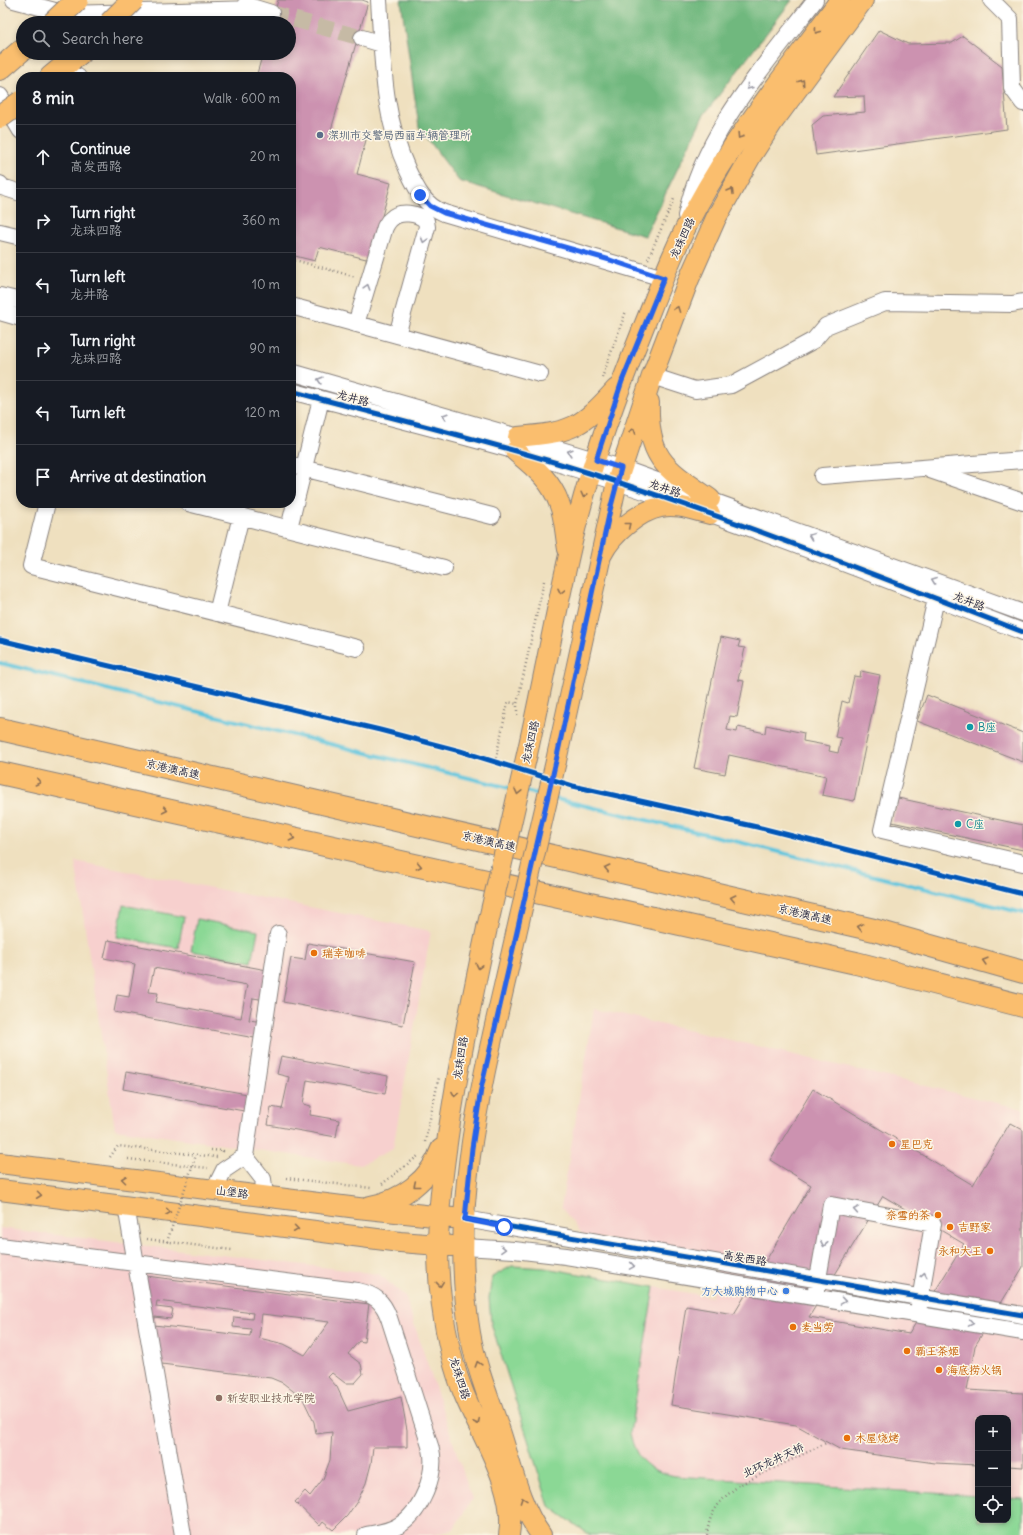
<!DOCTYPE html>
<html lang="en">
<head>
<meta charset="utf-8">
<style>
  body { margin:0; font-family:Delius,"LXGW WenKai TC",sans-serif; background:#242831; color:#f1f3f6 }
  .controls { position:absolute; right:12px; bottom:12px; display:grid; overflow:hidden; border-radius:8px; box-shadow:0 2px 6px #0003 }
  .controls button { width:36px; height:36px; display:grid; place-items:center; padding:0; border:0; border-bottom:1px solid #363941; background:#171b24; color:#f1f3f6; font:20px sans-serif }
  .stop { position:absolute; width:12px; height:12px; margin:-9px; border:3px solid #2563eb; border-radius:50%; background:#fff }
  .stop.end { background:#2563eb; border-color:#fff; box-shadow:0 1px 4px #0008 }
  .list { margin:0; padding:0; list-style:none }
  h2 { display:flex; justify-content:space-between; align-items:center; height:52px; margin:0; padding:0 16px; font-size:17px }
  h2 small { font-size:13px; font-weight:400; color:#9ea1a6 }
  .list li { display:grid; grid-template-columns:26px 1fr auto; gap:12px; align-items:center; box-sizing:border-box; height:64px; padding:0 16px; border-top:1px solid #363941 }
  .list b { display:block; font-size:15px; white-space:nowrap }
  .list p { margin:0; font-size:13px; white-space:nowrap; color:#9ea1a6 }
  .list em { font-size:13px; font-style:normal; color:#9ea1a6 }
  .icon { flex:none; width:22px; height:22px; fill:none; stroke:currentColor; stroke-width:2; stroke-linecap:round; stroke-linejoin:round }
  .map { position:relative; flex:none; width:1023px; height:1535px; overflow:hidden }
  .search { position:absolute; background:#171b24; box-shadow:0 2px 6px #0003; left:16px; top:16px; width:280px; height:44px; display:flex; align-items:center; gap:10px; box-sizing:border-box; padding:0 14px; border-radius:22px; color:#9ea1a6; font-size:15px }
  .panel { position:absolute; background:#171b24; box-shadow:0 2px 6px #0003; left:16px; top:72px; width:280px; height:436px; border-radius:16px }
  .map>svg:first-child { display:block }
  .built { fill:#f7d0ce; fill-rule:evenodd }
  .green { fill:#8bd895; stroke:#567d68 }
  .forest { fill:#70b87e; stroke:#496d5c }
  .lines { fill:none; stroke-linecap:round; stroke-linejoin:round }
  .stream { stroke:#60c5dd; stroke-width:4 }
  .building { fill:#cc92b0; fill-rule:evenodd }
  .minor-tunnel { stroke:#c6baa5; stroke-width:16; stroke-dasharray:16 8; stroke-linecap:butt }
  .minor-casing { stroke:#88817d; stroke-width:18 }
  .major-casing { stroke:#88817d; stroke-width:22 }
  .highway-casing { stroke:#88817d; stroke-width:24 }
  .path { stroke:#88817d; stroke-width:2.5; stroke-dasharray:1 3; stroke-linecap:butt }
  .minor { stroke:#fff; stroke-width:16 }
  .major { stroke:#fabe6e; stroke-width:20 }
  .highway { stroke:#fabe6e; stroke-width:22 }
  .major-bridge-casing { stroke:#88817d; stroke-width:22; stroke-linecap:butt }
  .highway-bridge-casing { stroke:#88817d; stroke-width:24; stroke-linecap:butt }
  .path-bridge { stroke:#88817d; stroke-width:2.5; stroke-dasharray:1 3; stroke-linecap:butt }
  .major-bridge { stroke:#fabe6e; stroke-width:20 }
  .highway-bridge { stroke:#fabe6e; stroke-width:22 }
  .cycleway-casing { stroke:#fcf5e5; stroke-width:8 }
  .cycleway { stroke:#0057b8; stroke-width:5 }
  .oneway { stroke:#8e7054 }
  .oneway2 { stroke:#9c9ca7 }
  .route { stroke:#2563eb; stroke-width:5 }
  .service-dot { fill:#5c6f8a; stroke:#fcf5e5; stroke-width:1.5 }
  .culture-dot { fill:#0f9aa8; stroke:#fcf5e5; stroke-width:1.5 }
  .food-dot { fill:#e8710a; stroke:#fcf5e5; stroke-width:1.5 }
  .shop-dot { fill:#3f7fe0; stroke:#fcf5e5; stroke-width:1.5 }
  .education-dot { fill:#8d6e63; stroke:#fcf5e5; stroke-width:1.5 }
  .labels { text-anchor:middle; dominant-baseline:central; stroke-width:3; stroke-linejoin:round; paint-order:stroke }
  .service-label { font-size:11px; fill:#4e5e75; stroke:#fcf5e5; text-anchor:start }
  .street-label { font-size:11px; fill:#22223b; stroke:#fcf5e5 }
  .culture-label { font-size:11px; fill:#0d838f; stroke:#fcf5e5; text-anchor:start }
  .food-label { font-size:11px; fill:#c56008; stroke:#fcf5e5; text-anchor:start }
  .shop-label { font-size:11px; fill:#366cbe; stroke:#fcf5e5; text-anchor:end }
  .education-label { font-size:11px; fill:#785e54; stroke:#fcf5e5; text-anchor:start }
</style>
</head>
<body>
<div class="map">
<svg width="1023" height="1535" viewBox="0 0 1023 1535">
  <rect width="100%" height="100%" fill="#fcf5e5"/>
  <filter id="ink" filterUnits="userSpaceOnUse"><feTurbulence type="fractalNoise" baseFrequency=".025" numOctaves="2"/><feDisplacementMap in="SourceGraphic" scale="8" xChannelSelector="R" yChannelSelector="G"/><feConvolveMatrix kernelMatrix="1 2 1 2 8 2 1 2 1" color-interpolation-filters="sRGB"/></filter>
  <filter id="wash" filterUnits="userSpaceOnUse"><feTurbulence type="fractalNoise" baseFrequency=".012" numOctaves="4" result="noise"/><feDisplacementMap in="SourceGraphic" scale="16" xChannelSelector="R" yChannelSelector="G"/><feGaussianBlur stdDeviation="0.9" result="paint"/><feColorMatrix in="noise" values="0 0 0 0 0 0 0 0 0 0 0 0 0 0 0 0 0 1.4 0 .05"/><feComposite in="paint" operator="in"/></filter>
  <g filter="url(#wash)">
    <rect width="100%" height="100%" fill="#efe0bf"/>
    <!-- built -->
    <path class="built" d="M75,861L431,931L393,1149L360,1165L115,1129Z
      M594,1009L761,1047L1023,1109V1535H590L549,1506L491,1323L489,1298L492,1277L512,1266L545,1268L712,1297L719,1260L583,1235L561,1207ZM978,1418H1008V1520H978Z
      M0,1228L379,1274L405,1296L472,1499L453,1530L433,1535H0Z"/>
    <!-- green -->
    <path class="green" d="M123,905L184,917L178,948L117,937Z
      M197,919L258,931L252,962L191,951Z
      M512,1266L545,1268L654,1287L630,1433C636,1461 648,1470 675,1476L978,1496V1520H1008V1498L1023,1499V1535H590L549,1506L491,1323L489,1298L492,1277Z"/>
    <!-- forest -->
    <path class="forest" d="M401,0H792L703,116L645,236L459,181L419,127Z"/>
    <g class="lines">
      <!-- stream -->
      <path class="stream" d="M0,663L514,789
        M525,791L542,795
        M552,798L727,839L1023,913"/>
    </g>
    <g id="blocks">
      <!-- building -->
      <path class="building" d="M278,0H362L368,2L331,130L366,140L357,174L391,183L370,260L319,247L315,261L291,255V77H256L263,53H289V23H272Z
        M879,30L908,44L952,43L963,36L1002,66L1007,129L816,155L812,125L823,116L865,112L864,96L833,97Z
        M721,637L740,641L738,647L745,648L738,680L744,681L737,717L730,716L727,730L737,732L738,727L765,733L766,725L804,733L803,741L830,746L829,751L838,753L841,738L835,737L842,701L848,703L854,676L860,677L861,671L880,675L854,801L822,795L826,776L729,755L725,774L694,768Z
        M927,695L1023,733V762L917,721Z
        M898,798L1023,825V850L892,822Z
        M108,940L272,971L266,1000L253,998L249,1020L263,1022L260,1039L114,1012L117,995L129,997L135,964L104,958ZM154,968L247,985L241,1018L156,1002L158,993L149,992Z
        M308,943L415,962L403,1025L283,1002L291,958L305,960Z
        M281,1056L388,1076L385,1094L307,1080L303,1104L311,1106L310,1115L339,1120L336,1137L268,1125L271,1107L282,1109L289,1077L277,1074Z
        M126,1072L247,1094L244,1111L123,1089Z
        M813,1089L973,1185L1010,1123L1023,1130V1267L975,1346L967,1390L1023,1393V1467L1008,1466V1418H978V1465L935,1463L841,1450L796,1425L671,1405L686,1306L734,1314L811,1185L770,1160ZM883,1196L964,1244L909,1334L809,1317Z
        M138,1275L369,1304L364,1342L359,1341L348,1354L361,1364L363,1374L355,1383H345L332,1373L328,1377L337,1387L348,1411L401,1397L407,1430V1447H373L371,1464L366,1483L358,1500L347,1516L333,1530L323,1522L320,1526L295,1502L305,1491L310,1496L323,1479L330,1460L332,1432L316,1434L314,1422L303,1399L283,1383L271,1378L154,1363ZM157,1301L253,1313L252,1319L234,1317L233,1327L251,1329L250,1336L154,1325L155,1317L171,1319L173,1309L156,1307ZM262,1314L329,1322L305,1355L284,1344L259,1338Z"/>
    </g>
  </g>
  <g filter="url(#ink)">
    <use href="#blocks" fill-opacity="0" stroke="#88817d" stroke-width="1"/>
    <g class="lines">
      <!-- minor-tunnel -->
      <path class="minor-tunnel" d="M271,13L362,38"/>
      <!-- minor casing -->
      <g class="minor-casing">
        <path id="minor" d="M14,0L66,14L255,9
          M379,0C383,61 382,114 408,171C417,190 424,205 444,213L663,278
          M991,0L1010,19L1012,88L1023,103
          M245,5L271,13
          M362,38L382,44
          M74,77H78
          M0,96L21,131
          M0,184L2,187L21,193
          M686,216C704,131 764,67 815,0
          M0,232L21,237
          M0,296L21,301
          M291,306L540,374
          M0,312L21,318
          M356,324L385,227C387,224 388,221 391,219C399,210 419,213 426,221L427,227L397,335
          M291,372L518,437L621,468L1023,613
          M652,376L695,390L731,385L814,340L826,326L885,302L1012,304L1023,302
          M291,391C379,415 469,436 557,463C715,511 869,573 1023,632
          M291,465L492,516
          M930,470L1023,502
          M822,476L1023,460
          M47,503L31,566L357,648
          M188,503L444,568
          M289,528L321,399
          M936,599L882,830L1023,863
          M217,613L241,516
          M245,1156L263,1179L265,1196
          M214,1190L224,1170L245,1156L278,934
          M126,1206L183,1535
          M465,1219L1023,1315
          M0,1246L357,1291C374,1294 383,1301 389,1318L431,1449C437,1474 421,1513 398,1526C388,1532 377,1533 366,1535
          M464,1247L514,1250L566,1256L1023,1332
          M816,1290L831,1205L933,1224L919,1306"/>
      </g>
      <!-- major casing -->
      <g class="major-casing">
        <path id="major" d="M649,402C647,459 666,469 710,499
          M518,437C572,432 580,429 616,389
          M515,451C533,466 551,480 559,503C565,517 565,534 568,549
          M602,554C612,534 639,511 661,507C677,503 696,511 710,514
          M527,754C542,688 554,621 569,555C586,477 614,400 644,326C660,286 675,246 696,208C736,134 790,68 840,0
          M556,761L617,482L652,376L689,279L716,218L751,156L773,122L863,0
          M487,928C473,993 460,1057 450,1122C441,1183 433,1245 442,1306C446,1335 453,1367 464,1394C481,1436 517,1488 509,1535
          M516,934C487,1064 447,1200 470,1333C476,1368 490,1401 501,1434C512,1468 520,1506 541,1535
          M0,1163L358,1208L453,1218
          M0,1190L400,1242L452,1246
          M370,1206C401,1201 430,1180 441,1149"/>
      </g>
      <!-- highway casing -->
      <g class="highway-casing">
        <path id="highway" d="M0,69L23,49
          M51,77L80,53
          M0,729L874,930L1023,972
          M0,773L856,963L1023,1006"/>
      </g>
      <!-- path -->
      <path class="path" d="M291,259L356,277
        M648,259L674,199
        M602,378L626,311
        M517,715V704L544,581
        M495,762L508,702L517,704
        M425,1142L439,1077
        M211,1150L223,1151L222,1153
        M110,1157L118,1146L217,1157
        M128,1159L208,1168
        M286,1178L371,1188
        M382,1184L418,1156
        M147,1239L232,1250
        M707,1535C709,1510 722,1498 741,1484L826,1443"/>
      <!-- minor -->
      <use href="#minor" class="minor"/>
      <!-- major -->
      <use href="#major" class="major"/>
      <!-- highway -->
      <use href="#highway" class="highway"/>
      <!-- major-bridge casing -->
      <g class="major-bridge-casing">
        <path id="major-bridge" d="M487,928L527,754
          M516,934L556,761"/>
      </g>
      <!-- highway-bridge casing -->
      <g class="highway-bridge-casing">
        <path id="highway-bridge" d="M53,23L77,0
          M110,23L133,0
          M0,117L21,102"/>
      </g>
      <!-- path-bridge -->
      <path class="path-bridge" d="M167,1242L196,1155"/>
      <!-- major-bridge -->
      <use href="#major-bridge" class="major-bridge"/>
      <!-- highway-bridge -->
      <use href="#highway-bridge" class="highway-bridge"/>
      <!-- cycleway casing -->
      <g class="cycleway-casing">
        <path id="cycleway" d="M291,391C379,415 469,436 557,463C715,511 869,573 1023,632
          M0,640L380,730L460,751L573,786L757,827L1023,894
          M465,1219L1023,1315"/>
      </g>
      <!-- cycleway -->
      <use href="#cycleway" class="cycleway"/>
    </g>
    <!-- one-way arrows -->
    <defs><path id="oneway-chevron" d="M-2-3.5L2.5 0L-2 3.5" fill="none" stroke-width="1.6" stroke-linecap="round" stroke-linejoin="round"/></defs>
    <g class="oneway">
      <use href="#oneway-chevron" transform="translate(817 31) rotate(127)"/>
      <use href="#oneway-chevron" transform="translate(802 82) rotate(-54)"/>
      <use href="#oneway-chevron" transform="translate(740 136) rotate(123)"/>
      <use href="#oneway-chevron" transform="translate(731 191) rotate(-60)"/>
      <use href="#oneway-chevron" transform="translate(677 309) rotate(-69)"/>
      <use href="#oneway-chevron" transform="translate(633 431) rotate(-71)"/>
      <use href="#oneway-chevron" transform="translate(584 495) rotate(104)"/>
      <use href="#oneway-chevron" transform="translate(628 525) rotate(-39)"/>
      <use href="#oneway-chevron" transform="translate(561 591) rotate(102)"/>
      <use href="#oneway-chevron" transform="translate(38 782) rotate(13)"/>
      <use href="#oneway-chevron" transform="translate(518 792) rotate(103)"/>
      <use href="#oneway-chevron" transform="translate(165 810) rotate(13)"/>
      <use href="#oneway-chevron" transform="translate(292 838) rotate(13)"/>
      <use href="#oneway-chevron" transform="translate(419 866) rotate(13)"/>
      <use href="#oneway-chevron" transform="translate(607 868) rotate(-167)"/>
      <use href="#oneway-chevron" transform="translate(733 898) rotate(-167)"/>
      <use href="#oneway-chevron" transform="translate(860 927) rotate(-167)"/>
      <use href="#oneway-chevron" transform="translate(985 961) rotate(-164)"/>
      <use href="#oneway-chevron" transform="translate(479 966) rotate(102)"/>
      <use href="#oneway-chevron" transform="translate(455 1094) rotate(99)"/>
      <use href="#oneway-chevron" transform="translate(124 1179) rotate(-173)"/>
      <use href="#oneway-chevron" transform="translate(416 1185) rotate(141)"/>
      <use href="#oneway-chevron" transform="translate(39 1195) rotate(7)"/>
      <use href="#oneway-chevron" transform="translate(168 1212) rotate(8)"/>
      <use href="#oneway-chevron" transform="translate(296 1229) rotate(8)"/>
      <use href="#oneway-chevron" transform="translate(440 1284) rotate(84)"/>
      <use href="#oneway-chevron" transform="translate(478 1364) rotate(-107)"/>
      <use href="#oneway-chevron" transform="translate(477 1422) rotate(64)"/>
      <use href="#oneway-chevron" transform="translate(523 1500) rotate(-110)"/>
    </g>
    <g class="oneway2">
      <use href="#oneway-chevron" transform="translate(749 87) rotate(127)"/>
      <use href="#oneway-chevron" transform="translate(424 240) rotate(106)"/>
      <use href="#oneway-chevron" transform="translate(367 287) rotate(-73)"/>
      <use href="#oneway-chevron" transform="translate(320 380) rotate(-164)"/>
      <use href="#oneway-chevron" transform="translate(445 416) rotate(-164)"/>
      <use href="#oneway-chevron" transform="translate(570 452) rotate(-163)"/>
      <use href="#oneway-chevron" transform="translate(811 536) rotate(-160)"/>
      <use href="#oneway-chevron" transform="translate(934 580) rotate(-160)"/>
      <use href="#oneway-chevron" transform="translate(856 1210) rotate(-170)"/>
      <use href="#oneway-chevron" transform="translate(824 1244) rotate(100)"/>
      <use href="#oneway-chevron" transform="translate(503 1249) rotate(3)"/>
      <use href="#oneway-chevron" transform="translate(632 1266) rotate(9)"/>
      <use href="#oneway-chevron" transform="translate(924 1275) rotate(-80)"/>
      <use href="#oneway-chevron" transform="translate(843 1301) rotate(9)"/>
      <use href="#oneway-chevron" transform="translate(971 1323) rotate(10)"/>
    </g>
  </g>
  <g class="lines" filter="url(#ink)">
    <!-- route -->
    <path class="route" d="M420,195L430,206L444,213L610,260L664,278L622,381L596,460L621,468L610,510L556,761L481,1089L472,1148L465,1219L504,1227"/>
  </g>
  <!-- markers -->
  <circle class="service-dot" cx="320" cy="135" r="4"/>
  <g class="culture-dot">
    <circle cx="970" cy="727" r="4"/>
    <circle cx="958" cy="824" r="4"/>
  </g>
  <g class="food-dot">
    <circle cx="314" cy="953" r="4"/>
    <circle cx="892" cy="1144" r="4"/>
    <circle cx="938" cy="1215" r="4"/>
    <circle cx="950" cy="1227" r="4"/>
    <circle cx="990" cy="1251" r="4"/>
    <circle cx="793" cy="1327" r="4"/>
    <circle cx="907" cy="1351" r="4"/>
    <circle cx="939" cy="1370" r="4"/>
    <circle cx="847" cy="1438" r="4"/>
  </g>
  <circle class="shop-dot" cx="786" cy="1291" r="4"/>
  <circle class="education-dot" cx="219" cy="1398" r="4"/>
  <g class="labels">
    <!-- service labels -->
    <g class="service-label">
      <text x="328" y="135">深圳市交警局西丽车辆管理所</text>
    </g>
    <!-- street labels -->
    <g class="street-label">
      <text transform="translate(682 238) rotate(-65)">龙珠四路</text>
      <text transform="translate(353 398) rotate(15)">龙井路</text>
      <text transform="translate(665 488) rotate(19)">龙井路</text>
      <text transform="translate(969 601) rotate(21)">龙井路</text>
      <text transform="translate(530 742) rotate(-77)">龙珠四路</text>
      <text transform="translate(173 769) rotate(13)">京港澳高速</text>
      <text transform="translate(489 841) rotate(13)">京港澳高速</text>
      <text transform="translate(805 914) rotate(13)">京港澳高速</text>
      <text transform="translate(460 1058) rotate(-81)">龙珠四路</text>
      <text transform="translate(232 1192) rotate(7)">山堡路</text>
      <text transform="translate(745 1258) rotate(9)">高发西路</text>
      <text transform="translate(460 1378) rotate(72)">龙珠四路</text>
      <text transform="translate(773 1460) rotate(-25)">北环龙井天桥</text>
    </g>
    <!-- culture labels -->
    <g class="culture-label">
      <text x="978" y="727">B座</text>
      <text x="966" y="824">C座</text>
    </g>
    <!-- food labels -->
    <g class="food-label">
      <text x="322" y="953">瑞幸咖啡</text>
      <text x="900" y="1144">星巴克</text>
      <text x="930" y="1215" text-anchor="end">奈雪的茶</text>
      <text x="958" y="1227">吉野家</text>
      <text x="982" y="1251" text-anchor="end">永和大王</text>
      <text x="801" y="1327">麦当劳</text>
      <text x="915" y="1351">霸王茶姬</text>
      <text x="947" y="1370">海底捞火锅</text>
      <text x="855" y="1438">木屋烧烤</text>
    </g>
    <!-- shop labels -->
    <g class="shop-label">
      <text x="778" y="1291">方大城购物中心</text>
    </g>
    <!-- education labels -->
    <g class="education-label">
      <text x="227" y="1398">新安职业技术学院</text>
    </g>
  </g>
</svg>
<div class="controls">
<button>+</button>
<button>−</button>
<button><svg class="icon" aria-label="locate" viewBox="0 0 24 24"><circle cx="12" cy="12" r="6"/><path d="M12 2v4M12 18v4M2 12h4M18 12h4"/></svg></button>
</div>
<div class="stop" style="left:504px;top:1227px"></div>
<div class="stop end" style="left:420px;top:195px"></div>
<div class="search"><svg class="icon" aria-label="search" viewBox="0 0 24 24"><circle cx="10" cy="10" r="6"/><path d="M15 15l6 6"/></svg>Search here</div>
<section class="panel">
<h2>8 min<small>Walk · 600 m</small></h2>
<ul class="list">
<li><svg class="icon" aria-label="ahead" viewBox="0 0 24 24"><path d="M12 20V5M6 11l6-6 6 6"/></svg><div><b>Continue</b><p>高发西路</p></div><em>20 m</em></li>
<li><svg class="icon" aria-label="right" viewBox="0 0 24 24"><path d="M7 20v-9h11M14 6l5 5-5 5"/></svg><div><b>Turn right</b><p>龙珠四路</p></div><em>360 m</em></li>
<li><svg class="icon" aria-label="left" viewBox="0 0 24 24"><path d="M17 20v-9H6M10 6l-5 5 5 5"/></svg><div><b>Turn left</b><p>龙井路</p></div><em>10 m</em></li>
<li><svg class="icon" aria-label="right" viewBox="0 0 24 24"><path d="M7 20v-9h11M14 6l5 5-5 5"/></svg><div><b>Turn right</b><p>龙珠四路</p></div><em>90 m</em></li>
<li><svg class="icon" aria-label="left" viewBox="0 0 24 24"><path d="M17 20v-9H6M10 6l-5 5 5 5"/></svg><div><b>Turn left</b></div><em>120 m</em></li>
<li><svg class="icon" aria-label="arrive" viewBox="0 0 24 24"><path d="M6 21V4h12l-3 4 3 4H6"/></svg><div><b>Arrive at destination</b></div></li>
</ul>
</section>
</div>
</body>
</html>
